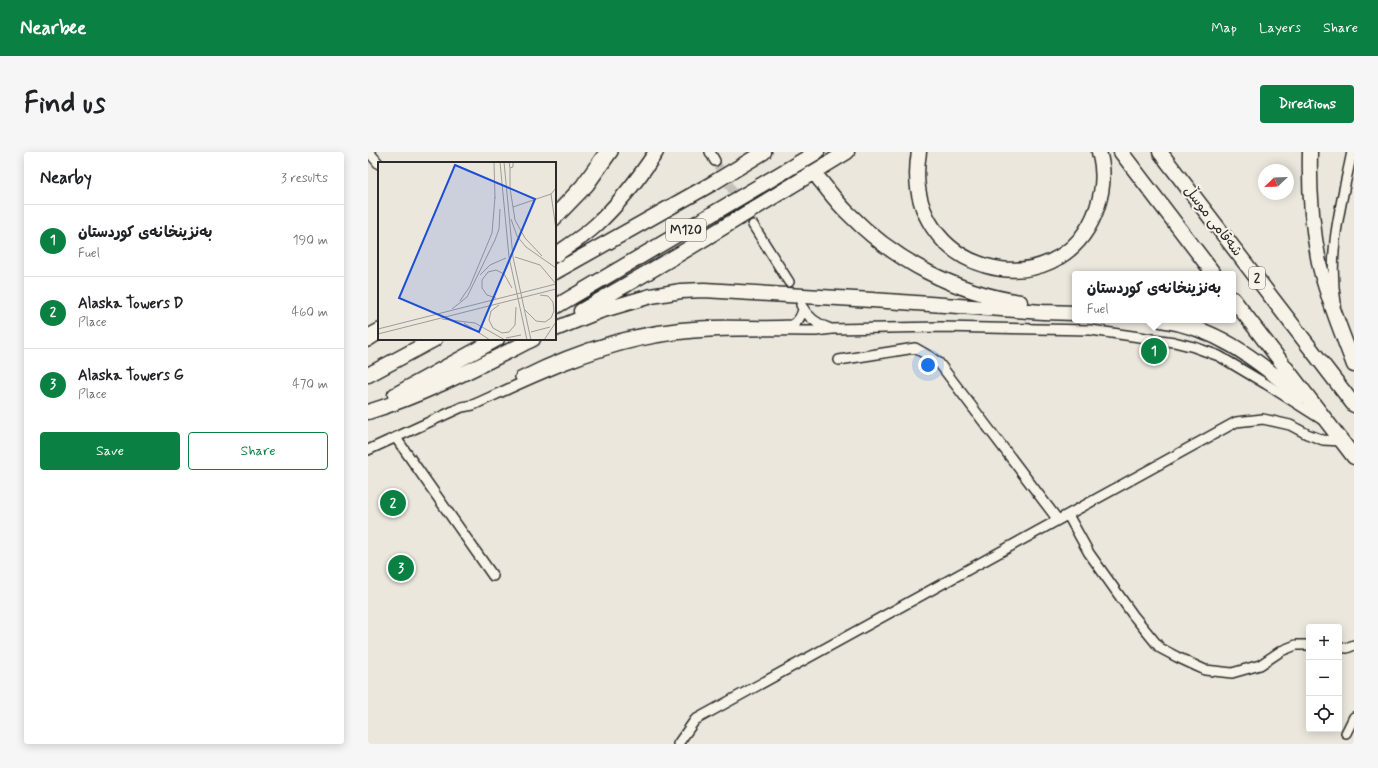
<!DOCTYPE html>
<html lang="en">
<head>
<meta charset="utf-8">
<style>
  body { margin:0; font-family:Mynerve,"Playpen Sans Arabic",sans-serif; background:#f6f6f6; color:#202124 }
  .controls { position:absolute; right:12px; bottom:12px; display:grid; overflow:hidden; border-radius:4px; box-shadow:0 2px 10px #0003 }
  .controls button { width:36px; height:36px; display:grid; place-items:center; padding:0; border:0; border-bottom:1px solid #e0e0e0; background:#fff; color:#202124; font:20px sans-serif }
  .compass { position:absolute; left:890px; top:12px; width:36px; height:36px; border-radius:50%; background:#fff; box-shadow:0 2px 10px #0003; rotate:247deg }
  .you { position:absolute; left:560px; top:213px; width:14px; height:14px; margin:-10px; border:3px solid #fff; border-radius:50%; background:#1a73e8; box-shadow:0 0 0 6px #1a73e833 }
  .badge { display:grid; place-items:center; width:26px; height:26px; border-radius:50%; background:#0b8043; color:#fff; font-size:13px; font-weight:700 }
  .pin { position:absolute; translate:-50% -50%; border:2px solid #fff; box-shadow:0 1px 4px #0006 }
  .popup { position:absolute; left:704px; top:119px; width:164px; height:52px; box-sizing:border-box; display:grid; place-content:center; border-radius:4px; background:#fff; filter:drop-shadow(0 1px 3px #0005); font-size:13px; white-space:nowrap; color:#757577 }
  .popup b { font-size:15px; color:#202124 }
  .popup::after { content:''; position:absolute; left:50%; top:100%; margin-left:-8px; border:8px solid transparent; border-top-color:#fff }
  .list { margin:0; padding:0; list-style:none }
  h2 { display:flex; justify-content:space-between; align-items:center; height:52px; margin:0; padding:0 16px; font-size:17px }
  h2 small { font-size:13px; font-weight:400; color:#757577 }
  .list li { display:grid; grid-template-columns:26px 1fr auto; gap:12px; align-items:center; box-sizing:border-box; height:72px; padding:0 16px; border-top:1px solid #e0e0e0 }
  .list b { display:block; font-size:15px; white-space:nowrap }
  .list p { margin:0; font-size:13px; white-space:nowrap; color:#757577 }
  .list em { font-size:13px; font-style:normal; color:#757577 }
  .actions { display:flex; gap:8px; padding:12px 16px }
  .actions a { flex:1; padding:9px 0; border:1px solid #0b8043; border-radius:4px; text-align:center; font-size:14px; color:#0b8043 }
  .actions .main { background:#0b8043; color:#fff }
  .icon { flex:none; width:22px; height:22px; fill:none; stroke:currentColor; stroke-width:2; stroke-linecap:round; stroke-linejoin:round }
  .map { position:relative; flex:none; width:986px; height:592px; overflow:hidden; border-radius:4px }
  header { display:flex; align-items:center; gap:24px; box-sizing:border-box; height:56px; padding:0 20px; background:#0b8043; color:#fff }
  header strong { font-size:19px }
  nav { display:flex; gap:22px; margin-inline-start:auto; font-size:14px }
  .intro { display:flex; align-items:center; justify-content:space-between; box-sizing:border-box; height:96px; padding:0 24px }
  h1 { margin:0; font-size:28px }
  .button { padding:10px 18px; border-radius:4px; background:#0b8043; color:#fff; font-size:14px; font-weight:700 }
  main { display:flex; gap:24px; padding:0 24px }
  aside { flex:1; background:#fff; border-radius:4px; box-shadow:0 2px 10px #0003 }
  .map>svg:first-child { display:block }
  .lines { fill:none; stroke-linecap:round; stroke-linejoin:round }
  .minor-tunnel { stroke:#c5c1b9; stroke-width:9; stroke-dasharray:9 4.5; stroke-linecap:butt }
  .minor-casing { stroke:#2b2b2b; stroke-width:12 }
  .highway-casing { stroke:#2b2b2b; stroke-width:17 }
  .minor { stroke:#f7f3e8; stroke-width:9 }
  .highway { stroke:#f7f3e8; stroke-width:14 }
  .labels { text-anchor:middle; dominant-baseline:central; stroke-width:4; stroke-linejoin:round; paint-order:stroke }
  .shield { fill:#f7f3e8; stroke:#686764; stroke-width:1 }
  .shield-label { font-size:13px; font-weight:bold; fill:#2b2b2b }
  .street-label { font-size:14px; fill:#2b2b2b; stroke:#f7f3e8 }
  .inset-road { fill:none; stroke:#9e9c96; stroke-width:1 }
  .view { fill:#1d4ed8; fill-opacity:0.15; stroke:#1d4ed8; stroke-width:2 }
  .inset-edge { fill:none; stroke:#2b2b2b; stroke-width:2 }
</style>
</head>
<body>
<header>
<strong>Nearbee</strong>
<nav><a>Map</a><a>Layers</a><a>Share</a></nav>
</header>
<div class="intro"><h1>Find us</h1><a class="button">Directions</a></div>
<main>
<aside>
<h2>Nearby<small>3 results</small></h2>
<ul class="list">
<li><span class="badge">1</span><div><b>بەنزینخانەی کوردستان</b><p>Fuel</p></div><em>190 m</em></li>
<li><span class="badge">2</span><div><b>Alaska Towers D</b><p>Place</p></div><em>460 m</em></li>
<li><span class="badge">3</span><div><b>Alaska Towers G</b><p>Place</p></div><em>470 m</em></li>
</ul>
<div class="actions"><a class="main">Save</a><a>Share</a></div>
</aside>
<div class="map">
<svg width="986" height="592" viewBox="0 0 986 592">
  <rect width="100%" height="100%" fill="#ebe7dd"/>
  <filter id="ink" filterUnits="userSpaceOnUse"><feTurbulence type="fractalNoise" baseFrequency=".025" numOctaves="2"/><feDisplacementMap in="SourceGraphic" scale="8" xChannelSelector="R" yChannelSelector="G"/><feConvolveMatrix kernelMatrix="1 2 1 2 8 2 1 2 1" color-interpolation-filters="sRGB"/></filter>
  <g filter="url(#ink)">
    <g class="lines">
      <!-- minor-tunnel -->
      <path class="minor-tunnel" d="M347,9L385,73"/>
      <!-- minor casing -->
      <g class="minor-casing">
        <path id="minor" d="M1,0L11,12
          M342,0L347,9
          M187,60L213,32L236,0
          M187,69L221,34L245,0
          M385,73L421,130
          M968,151C959,100 974,49 984,0
          M433,153C439,164 450,173 463,177
          M0,182L11,176
          M0,190L11,183
          M471,208L547,196L561,204L571,211L690,368
          M152,225C208,197 269,177 332,174C363,172 393,175 424,173C430,170 434,163 435,157
          M28,286L125,424
          M0,298L94,255L105,253C160,228 213,202 272,189C329,176 390,179 448,179L464,177L573,175L723,178L806,190L826,195L851,204L898,232L953,267
          M700,363L721,401L765,463L792,496L809,505L837,518L864,521L892,513L913,499L928,493H941
          M971,495L979,496L986,493
          M978,581L986,565
          M310,592L327,568L868,270L895,267L922,273L939,282L955,288L974,289"/>
      </g>
      <!-- highway casing -->
      <g class="highway-casing">
        <path id="highway" d="M551,0C530,122 692,163 729,56C735,38 737,19 731,0
          M753,0L846,122
          M792,0L986,253
          M942,0C941,39 944,77 952,115C960,148 974,181 986,213
          M451,27C461,39 470,52 481,62C527,109 587,140 652,150
          M187,103C200,94 215,85 227,74C250,53 271,26 288,0
          M187,120L345,31L396,0
          M865,147L986,305
          M187,155L449,0
          M213,159L313,101L479,0
          M793,168C851,176 889,209 933,244
          M187,177L232,159L283,144L313,139L336,138L504,148L675,160L707,161
          M0,223L67,187
          M27,243L129,187
          M0,260C58,242 111,214 165,187"/>
      </g>
      <!-- minor -->
      <use href="#minor" class="minor"/>
      <!-- highway -->
      <use href="#highway" class="highway"/>
    </g>
  </g>
  <g class="labels">
    <!-- shield labels -->
    <g class="shield">
      <rect x="298" y="67" width="40" height="22" rx="3"/>
      <rect x="881" y="115" width="16" height="22" rx="3"/>
    </g>
    <g class="shield-label">
      <text x="318" y="78">M120</text>
      <text x="889" y="126">2</text>
    </g>
    <!-- street labels -->
    <g class="street-label">
      <text transform="translate(845 69) rotate(52)">شەقامی موسڵ</text>
    </g>
  </g>
  <!-- overview -->
  <g transform="translate(10 10)">
    <rect width="178" height="178" fill="#ebe7dd"/>
    <path class="inset-road" d="M116,0L117,36M122,0L131,95L149,178M126,0L135,95L153,178M131,0L132,6L135,5V0M132,6V26L137,58L147,76L164,94M173,32L178,67M135,45L173,32L178,26M133,57L139,74L148,85L178,106M137,95L162,103L178,122M102,113L112,103L128,96M118,136L109,133L104,126V118L110,110L118,108L126,112L134,126M82,139L92,124L114,71L117,35M121,143L113,149L111,158L115,166L124,171L131,170L137,163L138,145M74,147L89,135L117,78L121,67L122,47M147,148L158,159L167,160L173,156L176,149L175,140L170,134L162,133M64,157L97,161L127,178M86,161L112,178M0,167L178,122M153,170L172,165M0,172L178,127M128,176L143,173M166,178L178,160"/>
    <path class="view" d="M77,3L157,37L101,170L21,136Z"/>
    <rect width="178" height="178" class="inset-edge"/>
  </g>
</svg>
<div class="controls">
<button>+</button>
<button>−</button>
<button><svg class="icon" aria-label="locate" viewBox="0 0 24 24"><circle cx="12" cy="12" r="6"/><path d="M12 2v4M12 18v4M2 12h4M18 12h4"/></svg></button>
</div>
<svg class="compass" viewBox="-18 -18 36 36"><path d="M0-13l5 13h-10z" fill="#e53935"/><path d="M0 13l5-13h-10z" fill="#757577"/></svg>
<div class="you"></div>
<div class="pin badge" style="left:786px;top:199px">1</div>
<div class="popup"><b>بەنزینخانەی کوردستان</b>Fuel</div>
<div class="pin badge" style="left:25px;top:351px">2</div>
<div class="pin badge" style="left:33px;top:416px">3</div>
</div>
</main>
</body>
</html>
